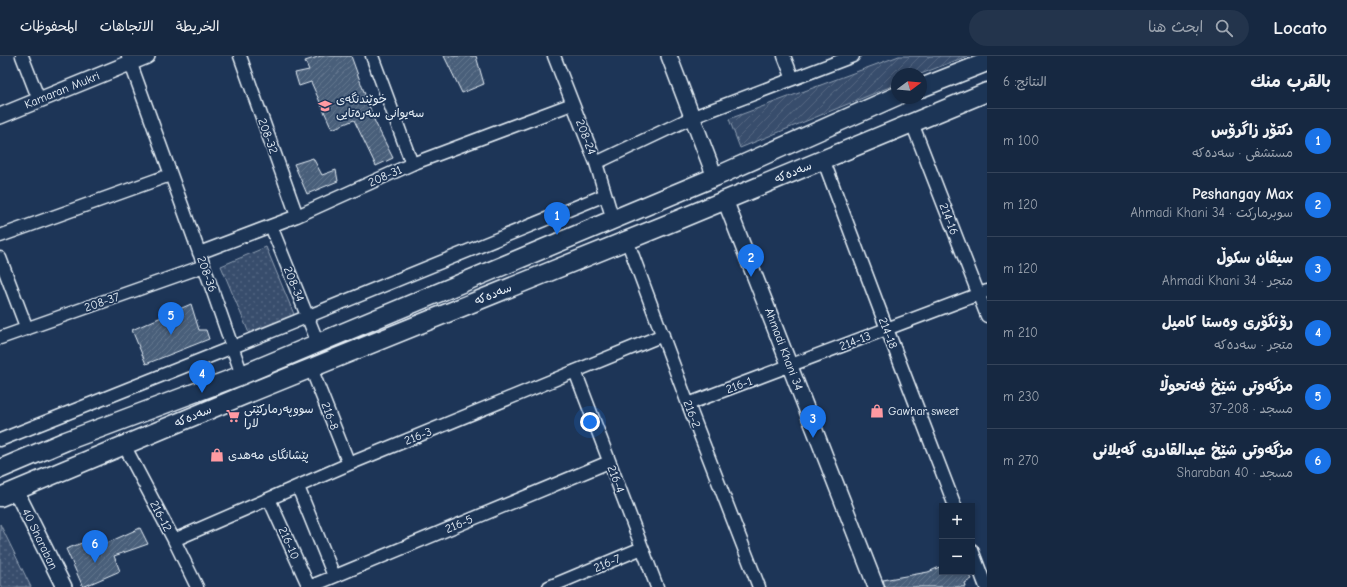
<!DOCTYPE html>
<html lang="ar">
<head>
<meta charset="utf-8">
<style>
  body { margin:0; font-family:"Comic Neue","Playpen Sans Arabic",sans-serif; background:#23344c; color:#f1f3f6; direction:rtl }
  .controls { position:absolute; right:12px; bottom:12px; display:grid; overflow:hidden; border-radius:0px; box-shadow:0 2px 6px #0003 }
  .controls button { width:36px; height:36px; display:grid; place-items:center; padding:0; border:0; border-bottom:1px solid #35445a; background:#162841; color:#f1f3f6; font:20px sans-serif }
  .compass { position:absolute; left:891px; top:12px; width:36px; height:36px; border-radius:50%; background:#162841; box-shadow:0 2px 6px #0003; rotate:74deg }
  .you { position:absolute; left:590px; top:366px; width:14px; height:14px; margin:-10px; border:3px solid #fff; border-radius:50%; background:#1a73e8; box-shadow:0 0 0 6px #1a73e833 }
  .badge { display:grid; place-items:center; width:26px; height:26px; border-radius:50%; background:#1a73e8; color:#fff; font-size:13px; font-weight:700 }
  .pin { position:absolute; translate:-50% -33px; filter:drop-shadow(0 1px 2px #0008) }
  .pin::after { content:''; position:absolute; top:21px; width:14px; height:12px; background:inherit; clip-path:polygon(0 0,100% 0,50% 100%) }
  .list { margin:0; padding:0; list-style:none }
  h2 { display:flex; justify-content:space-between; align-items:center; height:52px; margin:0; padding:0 16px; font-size:17px }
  h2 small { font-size:13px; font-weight:400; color:#9ea6b1 }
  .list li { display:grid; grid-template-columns:26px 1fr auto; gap:12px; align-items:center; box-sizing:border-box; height:64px; padding:0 16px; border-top:1px solid #35445a }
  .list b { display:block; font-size:15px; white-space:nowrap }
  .list p { margin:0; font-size:13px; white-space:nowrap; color:#9ea6b1 }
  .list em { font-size:13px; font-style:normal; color:#9ea6b1 }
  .icon { flex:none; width:22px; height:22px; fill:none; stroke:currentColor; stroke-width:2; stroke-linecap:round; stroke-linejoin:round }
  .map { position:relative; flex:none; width:987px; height:531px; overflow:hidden; direction:ltr }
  header { display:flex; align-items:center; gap:24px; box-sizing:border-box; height:56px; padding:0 20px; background:#162841; border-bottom:1px solid #35445a }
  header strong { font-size:19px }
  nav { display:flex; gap:22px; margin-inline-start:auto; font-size:14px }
  .search { width:280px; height:36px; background:#23344c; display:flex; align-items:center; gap:10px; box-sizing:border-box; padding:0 14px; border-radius:22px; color:#9ea6b1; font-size:15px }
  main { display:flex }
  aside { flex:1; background:#162841 }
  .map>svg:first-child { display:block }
  .grass { fill:url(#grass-dots); stroke:#909fb2 }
  .garden { fill:url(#garden-furrows); stroke:#909fb2 }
  .building { fill:url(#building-hatch); stroke:#e8f1f8 }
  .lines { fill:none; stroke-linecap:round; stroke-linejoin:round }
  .minor-casing { stroke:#e8f1f8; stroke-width:15 }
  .tertiary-casing { stroke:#e8f1f8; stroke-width:18 }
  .secondary-casing { stroke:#e8f1f8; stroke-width:21 }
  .minor { stroke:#1d3557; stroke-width:12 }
  .tertiary { stroke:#1d3557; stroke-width:15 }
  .secondary { stroke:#1d3557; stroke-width:18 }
  .labels { text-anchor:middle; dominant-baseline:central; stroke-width:3.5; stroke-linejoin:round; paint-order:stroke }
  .street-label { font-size:12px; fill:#e8f1f8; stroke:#1d3557 }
  .poi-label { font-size:12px; fill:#e8f1f8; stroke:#1d3557; text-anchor:start }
</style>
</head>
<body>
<header>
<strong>Locato</strong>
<div class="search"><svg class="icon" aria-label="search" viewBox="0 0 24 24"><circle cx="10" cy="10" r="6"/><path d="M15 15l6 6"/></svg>ابحث هنا</div>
<nav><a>الخريطة</a><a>الاتجاهات</a><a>المحفوظات</a></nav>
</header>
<main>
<aside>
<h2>بالقرب منك<small>النتائج: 6</small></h2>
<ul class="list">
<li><span class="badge">1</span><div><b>دکتۆر زاگرۆس</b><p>مستشفى · سەدەکە</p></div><em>100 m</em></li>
<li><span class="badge">2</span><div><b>Peshangay Max</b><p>سوبرماركت · Ahmadi Khani 34</p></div><em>120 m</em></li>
<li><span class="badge">3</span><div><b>سیڤان سکوڵ</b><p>متجر · Ahmadi Khani 34</p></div><em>120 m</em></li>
<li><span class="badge">4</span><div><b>رۆنگۆری وەستا کامیل</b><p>متجر · سەدەکە</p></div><em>210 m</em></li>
<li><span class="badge">5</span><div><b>مزگەوتی شێخ فەتحوڵا</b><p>مسجد · 208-37</p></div><em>230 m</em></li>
<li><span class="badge">6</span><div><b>مزگەوتی شێخ عبدالقادری گەیلانی</b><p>مسجد · 40 Sharaban</p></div><em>270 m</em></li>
</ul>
</aside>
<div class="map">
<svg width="987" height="531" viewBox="0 0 987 531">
  <defs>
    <pattern id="grass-dots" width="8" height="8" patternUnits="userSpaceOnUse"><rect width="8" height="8" fill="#374d6c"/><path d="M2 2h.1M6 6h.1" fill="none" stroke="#546782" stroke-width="1.8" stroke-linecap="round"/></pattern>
    <pattern id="garden-furrows" width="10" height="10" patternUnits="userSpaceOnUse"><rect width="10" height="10" fill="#374d6c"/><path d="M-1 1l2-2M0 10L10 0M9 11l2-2" fill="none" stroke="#546782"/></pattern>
    <pattern id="building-hatch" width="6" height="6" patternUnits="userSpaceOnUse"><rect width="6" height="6" fill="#495e7a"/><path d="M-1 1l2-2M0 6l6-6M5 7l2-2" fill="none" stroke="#63768e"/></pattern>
  </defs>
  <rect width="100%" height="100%" fill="#1d3557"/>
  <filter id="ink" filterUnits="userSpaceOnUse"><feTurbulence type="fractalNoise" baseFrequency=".025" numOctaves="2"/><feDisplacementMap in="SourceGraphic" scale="8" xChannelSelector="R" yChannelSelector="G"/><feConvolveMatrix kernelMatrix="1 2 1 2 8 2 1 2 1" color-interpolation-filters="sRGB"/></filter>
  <g filter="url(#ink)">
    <!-- grass -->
    <path class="grass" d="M266,191L296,263L251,282L221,210Z
      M0,468L30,529L31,531H0Z"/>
    <!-- garden -->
    <path class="garden" d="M899,0H967L921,18H897V28L740,92L729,63Z"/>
    <!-- building -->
    <path class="building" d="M321,0H351L375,66L393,102L376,110L354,64L332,73L311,26L299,30L295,17L309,14L305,5Z
      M444,0H476L484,28L462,37Z
      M313,102L322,119L336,114L338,125L307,138L294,108Z
      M191,248L199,274H206L209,283L146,308L132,274Z
      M140,472L148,488L114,500L120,515L83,531L66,493L103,479L107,487Z
      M942,510V516H968L972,523L965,527L966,531H885L883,524L928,516Z"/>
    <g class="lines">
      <!-- minor casing -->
      <g class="minor-casing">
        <path id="minor" d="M22,0L39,44
          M128,0L204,210L242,319
          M240,0L297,160
          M372,0L412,108
          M554,0L596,107L613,164
          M784,0L793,23
          M912,67L987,260
          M823,103L887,273L955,450
          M596,107L693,61L853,0
          M271,170L318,287
          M0,180L170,119
          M627,184L688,348L759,531
          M199,197L297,160L412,108L572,48
          M0,202L27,273
          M0,282L204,210
          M311,312L349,408
          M575,315L657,531
          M688,348L987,235
          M0,384L233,291L605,139
          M124,389L174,484L197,531
          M298,431L334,520
          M269,443L309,531
          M174,484L349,408L663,279
          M972,494L986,531
          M309,531L609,406
          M549,531L642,492"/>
      </g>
      <!-- tertiary casing -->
      <g class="tertiary-casing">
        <path id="tertiary" d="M669,0L715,121
          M0,60L147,0
          M725,144L876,531
          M16,435L64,531"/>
      </g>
      <!-- secondary casing -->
      <g class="secondary-casing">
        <path id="secondary" d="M921,32L987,6
          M0,413L66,385L242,319L715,121L897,40
          M0,441L242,340L675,165L987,36"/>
      </g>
      <!-- minor -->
      <use href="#minor" class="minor"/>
      <!-- tertiary -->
      <use href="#tertiary" class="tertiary"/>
      <!-- secondary -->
      <use href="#secondary" class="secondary"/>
    </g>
  </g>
  <!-- icons -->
  <defs>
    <g id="school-bare" transform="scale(1.08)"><path d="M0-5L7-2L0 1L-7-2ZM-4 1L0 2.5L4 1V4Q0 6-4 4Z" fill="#ff9aa2" stroke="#1d3557" stroke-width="2.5" paint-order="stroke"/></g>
    <g id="shop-bare" transform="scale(1.08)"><path d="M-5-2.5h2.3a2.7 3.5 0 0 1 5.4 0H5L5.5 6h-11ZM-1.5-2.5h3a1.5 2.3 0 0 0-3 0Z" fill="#ff9aa2" stroke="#1d3557" stroke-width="2.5" paint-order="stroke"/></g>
    <g id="supermarket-bare" transform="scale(1.08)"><path d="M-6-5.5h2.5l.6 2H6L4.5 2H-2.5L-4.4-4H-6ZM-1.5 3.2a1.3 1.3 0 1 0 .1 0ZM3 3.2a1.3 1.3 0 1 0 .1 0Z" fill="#ff9aa2" stroke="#1d3557" stroke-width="2.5" paint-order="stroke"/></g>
  </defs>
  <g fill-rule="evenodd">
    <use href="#school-bare" x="325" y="50"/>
    <use href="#shop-bare" x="877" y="355"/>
    <use href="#supermarket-bare" x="233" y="360"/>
    <use href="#shop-bare" x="217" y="399"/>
  </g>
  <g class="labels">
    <!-- street labels -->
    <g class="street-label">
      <text transform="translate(62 34) rotate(-22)">Kamaran Mukri</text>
      <text transform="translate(268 80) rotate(70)">208-32</text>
      <text transform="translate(586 81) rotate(69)">208-24</text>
      <text transform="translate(793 116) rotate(-22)">سەدەکە</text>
      <text transform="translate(385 120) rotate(-24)">208-31</text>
      <text transform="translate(949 163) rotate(69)">214-16</text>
      <text transform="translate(207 218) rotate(70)">208-36</text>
      <text transform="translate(294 228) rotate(68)">208-34</text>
      <text transform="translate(493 238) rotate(-22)">سەدەکە</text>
      <text transform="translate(102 246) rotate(-19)">208-37</text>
      <text transform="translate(888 277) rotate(69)">214-18</text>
      <text transform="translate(855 285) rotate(-21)">214-13</text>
      <text transform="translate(784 293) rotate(69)">Ahmadi Khani 34</text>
      <text transform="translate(739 329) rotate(-20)">216-1</text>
      <text transform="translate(692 358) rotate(69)">216-2</text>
      <text transform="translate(193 360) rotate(-23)">سەدەکە</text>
      <text transform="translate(330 360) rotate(69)">216-8</text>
      <text transform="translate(418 380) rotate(-22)">216-3</text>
      <text transform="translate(616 423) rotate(69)">216-4</text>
      <text transform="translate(161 460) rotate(62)">216-12</text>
      <text transform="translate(459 468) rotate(-23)">216-5</text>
      <text transform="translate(40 483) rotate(64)">40 Sharaban</text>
      <text transform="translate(289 487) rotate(66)">216-10</text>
      <text transform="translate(607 507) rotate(-23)">216-7</text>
    </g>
    <!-- poi labels -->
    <g class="poi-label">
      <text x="336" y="43">خوێندنگەی<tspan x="336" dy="14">سەیوانی سەرەتایی</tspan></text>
      <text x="244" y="353">سووپەرمارکێتی<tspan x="244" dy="14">لارا</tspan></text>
      <text x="888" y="355">Gawhar sweet</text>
      <text x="228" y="399">پێشانگای مەهدی</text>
    </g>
  </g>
</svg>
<div class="controls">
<button>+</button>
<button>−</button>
</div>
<svg class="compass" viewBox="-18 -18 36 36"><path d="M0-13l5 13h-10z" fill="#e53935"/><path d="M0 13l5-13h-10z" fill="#9ea6b1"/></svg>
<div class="you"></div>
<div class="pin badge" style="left:557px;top:179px">1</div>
<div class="pin badge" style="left:751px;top:221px">2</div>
<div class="pin badge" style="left:813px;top:382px">3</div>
<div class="pin badge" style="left:202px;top:337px">4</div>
<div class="pin badge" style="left:171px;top:279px">5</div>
<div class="pin badge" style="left:95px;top:507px">6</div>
</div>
</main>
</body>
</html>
